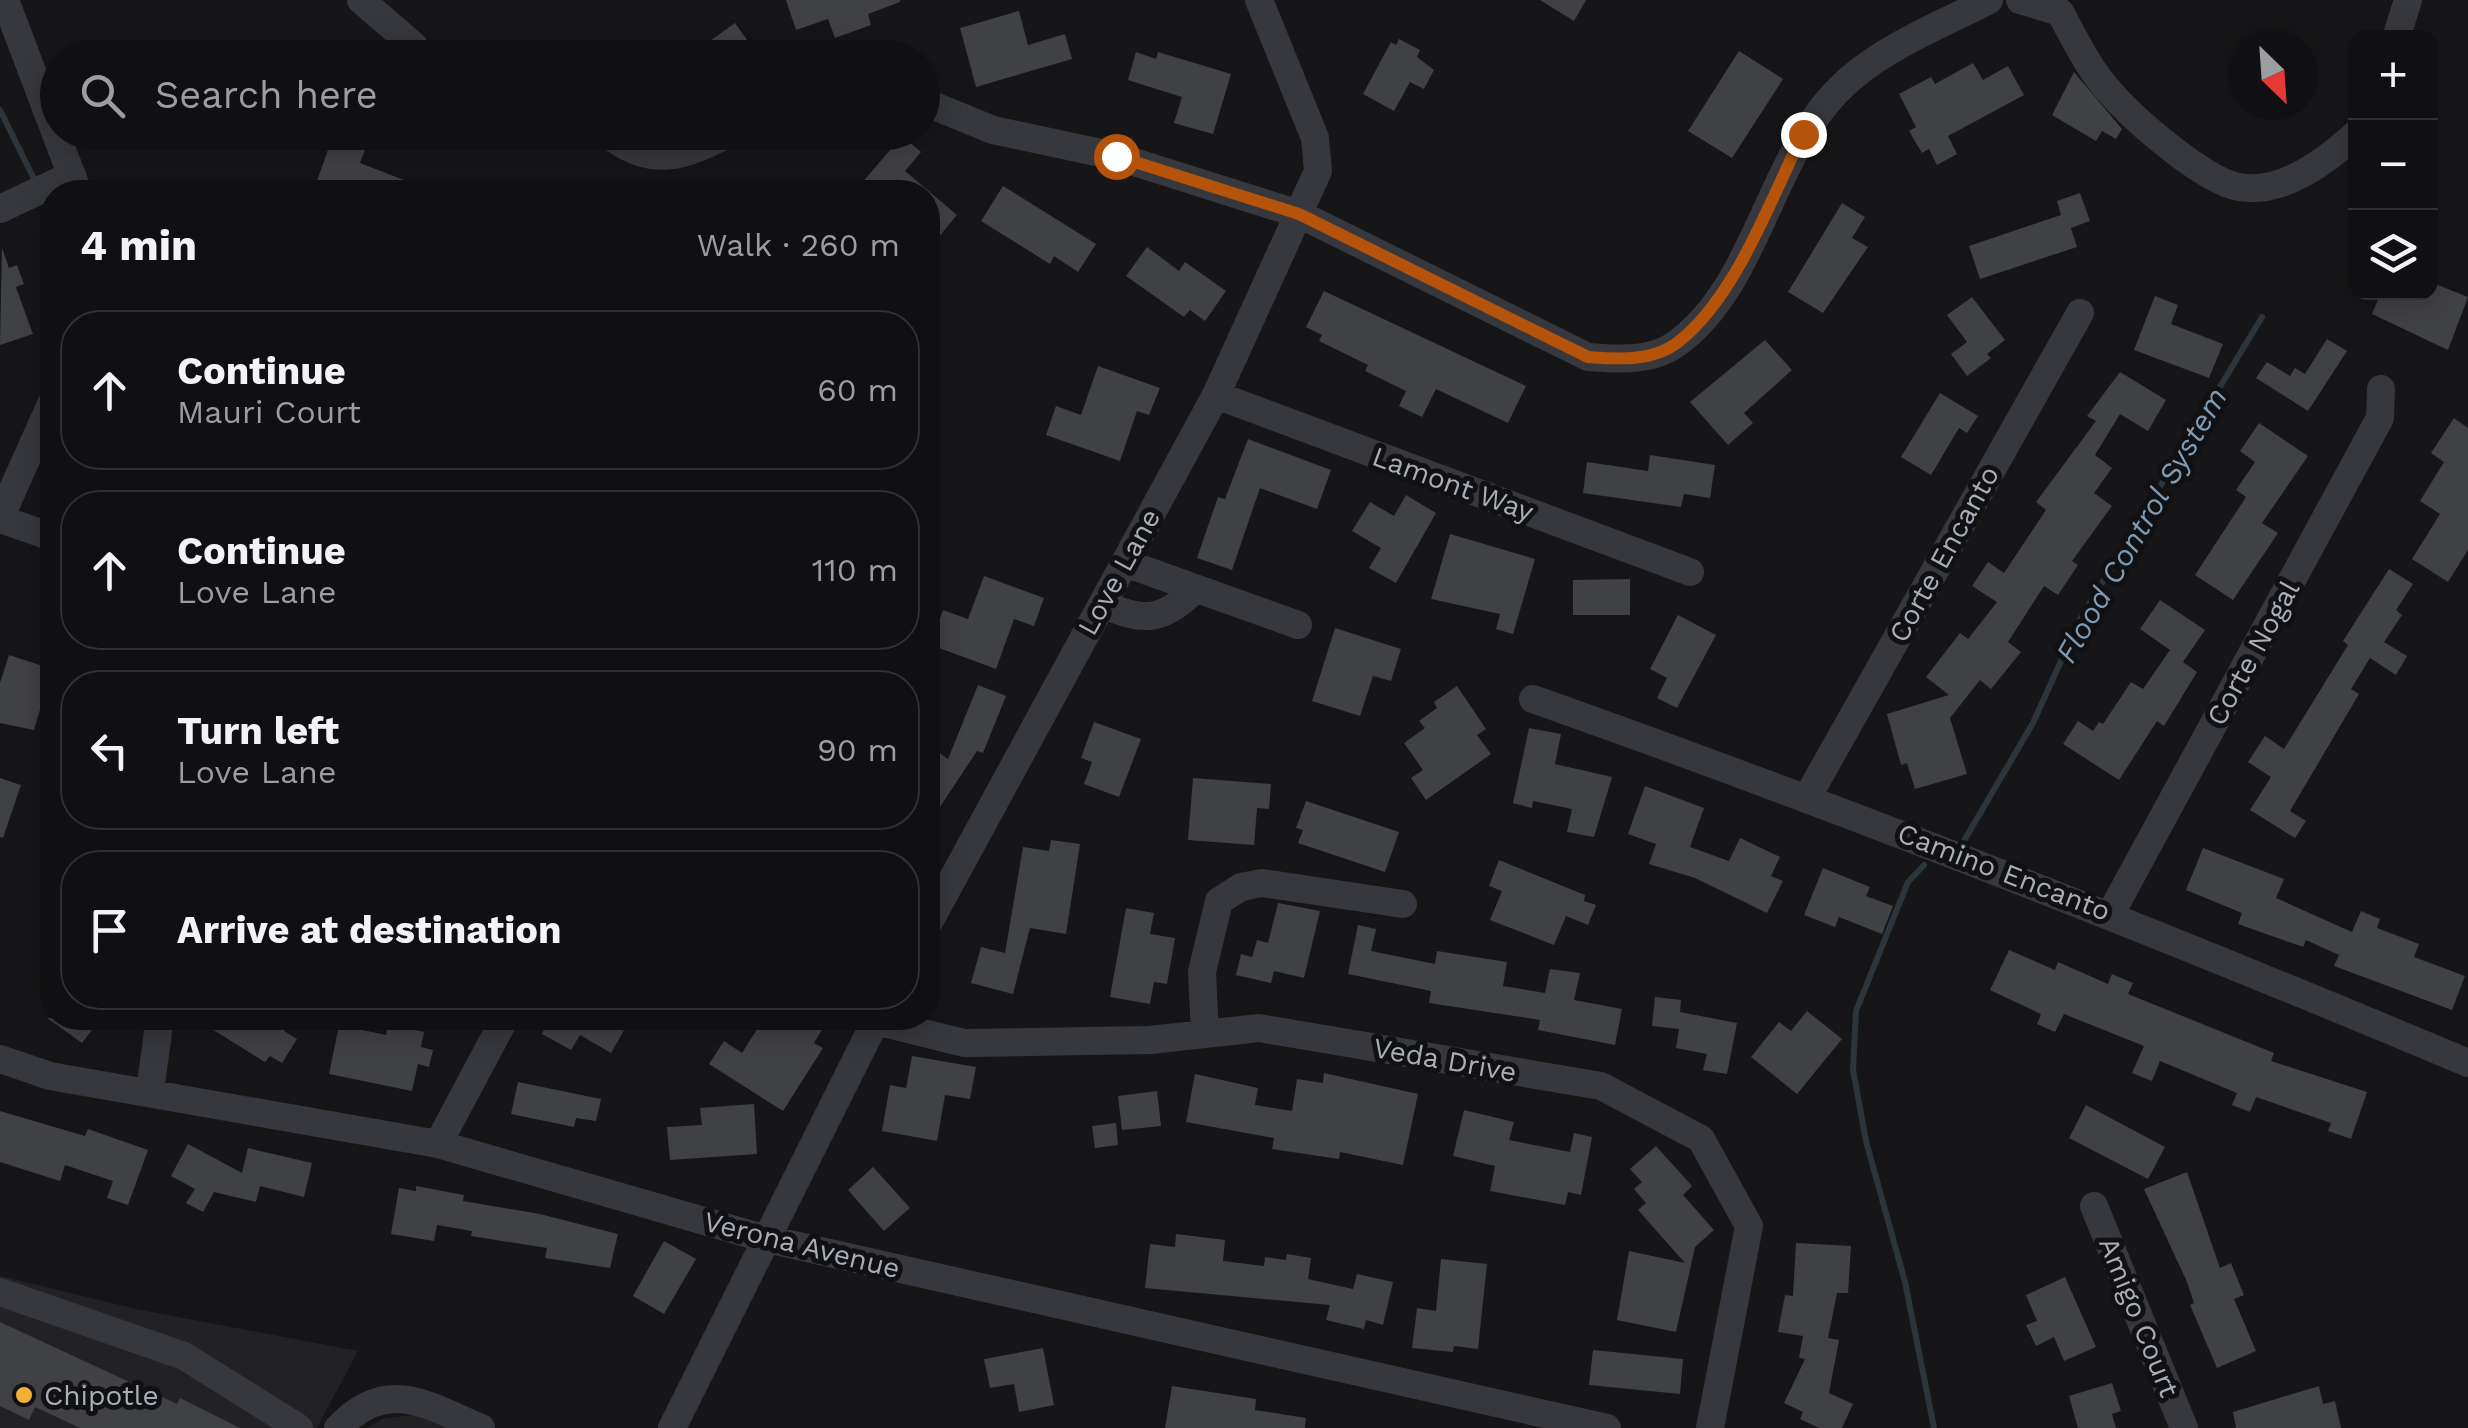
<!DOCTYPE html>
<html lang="en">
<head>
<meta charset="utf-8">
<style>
  body { margin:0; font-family:"Work Sans",sans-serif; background:#1e1e20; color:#f1f3f6 }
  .controls { position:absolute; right:30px; top:30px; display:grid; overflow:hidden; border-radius:20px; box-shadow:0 5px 25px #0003 }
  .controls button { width:90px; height:90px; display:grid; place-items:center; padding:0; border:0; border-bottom:2px solid #303032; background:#101012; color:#f1f3f6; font:50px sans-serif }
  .compass { position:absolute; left:2228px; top:30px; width:90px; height:90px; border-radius:50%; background:#101012; box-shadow:0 5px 25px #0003; rotate:155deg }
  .stop { position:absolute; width:30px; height:30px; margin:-22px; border:8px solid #b45309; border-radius:50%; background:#fff }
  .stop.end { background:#b45309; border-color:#fff; box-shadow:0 2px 10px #0008 }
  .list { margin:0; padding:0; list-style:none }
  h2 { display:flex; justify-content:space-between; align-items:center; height:130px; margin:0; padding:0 40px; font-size:42px }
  h2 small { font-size:32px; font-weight:400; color:#9c9d9f }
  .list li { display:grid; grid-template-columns:65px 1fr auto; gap:30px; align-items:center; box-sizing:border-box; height:160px; margin:0 20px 20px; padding:0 20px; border:2px solid #303032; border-radius:40px }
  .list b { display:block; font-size:38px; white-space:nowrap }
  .list p { margin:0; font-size:32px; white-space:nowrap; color:#9c9d9f }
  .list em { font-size:32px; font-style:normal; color:#9c9d9f }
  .icon { flex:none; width:55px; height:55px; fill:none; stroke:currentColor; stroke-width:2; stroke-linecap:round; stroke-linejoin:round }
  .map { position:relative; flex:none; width:2468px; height:1428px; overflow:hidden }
  .search { position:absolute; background:#101012; box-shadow:0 5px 25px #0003; left:40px; top:40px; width:900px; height:110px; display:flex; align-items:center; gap:25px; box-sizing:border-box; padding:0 35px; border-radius:55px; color:#9c9d9f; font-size:38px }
  .panel { position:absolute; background:#101012; box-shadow:0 5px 25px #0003; left:40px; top:180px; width:900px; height:850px; border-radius:40px }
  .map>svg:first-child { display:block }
  .built { fill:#222225 }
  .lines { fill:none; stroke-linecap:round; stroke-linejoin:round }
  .stream { stroke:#2c353c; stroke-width:6 }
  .building { fill:#404145 }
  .minor { stroke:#37383d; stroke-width:28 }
  .route { stroke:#b45309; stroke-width:12 }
  .poi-dot { fill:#f2b134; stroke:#111113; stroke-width:4 }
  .labels { text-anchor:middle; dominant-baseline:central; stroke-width:10; stroke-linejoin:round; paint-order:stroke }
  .street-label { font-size:28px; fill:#a8adb8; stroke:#111113 }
  .poi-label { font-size:28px; fill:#a8adb8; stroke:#111113; text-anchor:start }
  .water-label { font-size:30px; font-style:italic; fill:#7f9bb3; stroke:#111113 }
</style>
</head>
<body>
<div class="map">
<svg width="2468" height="1428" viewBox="0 0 2468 1428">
  <rect width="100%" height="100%" fill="#161618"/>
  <!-- built -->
  <path class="built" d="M0,1276L136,1309L358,1351L317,1428H0Z
    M426,1413L454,1428H367L382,1419Z"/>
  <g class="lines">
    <!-- stream -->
    <path class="stream" d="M0,110L37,185
      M43,196L50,213
      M1965,839L2033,723L2079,621L2262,317
      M1924,865L1908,882L1856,1011L1853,1070L1866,1141L1905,1282L1934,1428"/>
  </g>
  <!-- building -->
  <path class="building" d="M786,0H900V2L868,14L871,25L835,38L828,19L796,30Z
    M1540,0H1586L1574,21Z
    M1019,11L1028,45L1065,34L1072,59L976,87L960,28Z
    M735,23L760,58H686Z
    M1399,39L1420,50L1417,57L1434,70L1424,89L1410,82L1394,111L1363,94L1391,42L1396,45Z
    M1739,51L1783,79L1732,158L1688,131Z
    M1136,52L1156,59L1158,52L1231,74L1213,134L1174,123L1182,97L1128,80Z
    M1973,63L1983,80L2008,66L2024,95L1948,136L1957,154L1937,165L1929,149L1922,153L1909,131L1916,127L1899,94L1931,77L1935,84Z
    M2074,72L2122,129L2116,139L2102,131L2096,141L2052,115Z
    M334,133L367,144L360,163L435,192H313Z
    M902,136L921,152L905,171L957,215L928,250V192H854Z
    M1003,186L1096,244L1078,272L1054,256L1050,264L981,221Z
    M2080,193L2090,221L2071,228L2077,247L1980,279L1969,246L2061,215L2057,201Z
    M1842,203L1865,217L1852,238L1868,247L1823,313L1788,292Z
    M1147,247L1179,271L1185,262L1226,291L1205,321L1190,310L1184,317L1126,276Z
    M2,248L9,268L17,265L24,284L16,287L33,334L0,345Z
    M2430,282L2468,297L2448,350L2372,314L2381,292H2430Z
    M1324,291L1526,386L1508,423L1436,389L1422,417L1399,406L1406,391L1365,371L1368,365L1319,341L1322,335L1306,327Z
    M2155,296L2178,305L2171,324L2223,344L2209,378L2134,350Z
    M1972,297L2005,340L1987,354L1991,358L1967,376L1951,354L1967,342L1947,315Z
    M2327,339L2347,351L2308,411L2256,378L2267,362L2290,376L2295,368L2305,374Z
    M1765,340L1792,370L1744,413L1753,423L1728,445L1690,402Z
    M1098,366L1160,388L1149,415L1137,411L1120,461L1046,435L1056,406L1081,415Z
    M2120,372L2166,400L2148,431L2120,414L2095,455L2112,468L2094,493L2112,506L2072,561L2078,565L2058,595L2044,586L2008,642L2021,652L1991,689L1980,680L1950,718L1967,774L1915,789L1907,763L1901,765L1887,714L1949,695L1926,677L1960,633L1968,639L1997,602L1972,586L1988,562L2004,573L2046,510L2036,502L2096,421L2087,416Z
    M1940,393L1978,416L1967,433L1959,428L1931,475L1901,457Z
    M2454,418L2468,428V550L2448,582L2412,559L2440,514L2420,501L2444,462L2431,453Z
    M2259,423L2308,456L2262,523L2278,533L2233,600L2195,575L2246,497L2236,490L2255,462L2240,451Z
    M1248,439L1331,470L1317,509L1260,488L1232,570L1197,558L1218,497L1225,499Z
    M1650,455L1715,465L1710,498L1684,494L1681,507L1583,493L1587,462L1648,471Z
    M1406,495L1436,513L1396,583L1369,568L1381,548L1352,531L1370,502L1394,516Z
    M1450,534L1535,559L1513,634L1496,629L1500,614L1431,599Z
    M2389,569L2413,584L2396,610L2402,615L2384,642L2407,656L2396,675L2370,658L2351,689L2359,694L2290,811L2306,821L2295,838L2250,810L2271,777L2248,762L2265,736L2284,749L2348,645L2343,641Z
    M984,576L1044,598L1034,626L1014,619L996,669L931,645L943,610L968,619Z
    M1630,579V615H1573V580Z
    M2160,600L2205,630L2183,662L2197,672L2164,726L2157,721L2119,780L2063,744L2078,721L2093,731L2099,722L2103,724L2131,682L2143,689L2170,650L2140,629Z
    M1678,615L1716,635L1677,708L1657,698L1667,678L1650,669Z
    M1335,628L1401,649L1391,681L1373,676L1360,716L1312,701Z
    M9,655L52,669L34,730L0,723V683Z
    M978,685L1006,696L983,753L977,751L928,825V745L948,759Z
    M1457,686L1486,729L1477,735L1491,754L1426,800L1411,778L1423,770L1404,743L1425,728L1419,721L1437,708L1434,702Z
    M1094,722L1141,739L1119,797L1084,784L1092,762L1081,758Z
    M1529,728L1561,734L1555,764L1612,777L1594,837L1567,832L1572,809L1533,801L1532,808L1513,803Z
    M0,778L21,785L3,838L0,837Z
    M1193,778L1271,784L1269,809L1257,808L1254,845L1188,840Z
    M1645,786L1704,808L1690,847L1729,861L1740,838L1780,857L1771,876L1783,881L1767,913L1695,878L1649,864L1656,844L1628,834Z
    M1306,801L1399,832L1385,872L1298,843L1303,830L1296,828Z
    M1051,840L1080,844L1066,934L1030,928L1013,994L971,983L981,947L1005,953L1023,847L1049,851Z
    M2203,848L2284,879L2276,898L2352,932L2361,911L2380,919L2377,928L2419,944L2414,957L2465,976L2452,1010L2334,966L2339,955L2306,940L2303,947L2238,924L2242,913L2186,890Z
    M1499,860L1585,895L1584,901L1596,905L1588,925L1566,916L1554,945L1490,920L1502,891L1489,886Z
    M1823,868L1870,887L1866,896L1893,906L1882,934L1839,917L1835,927L1804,915Z
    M1278,903L1320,911L1304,978L1274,971L1271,983L1236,975L1241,954L1252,957L1257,940L1268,943Z
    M1126,908L1154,913L1150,934L1175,938L1167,984L1154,982L1150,1004L1110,997Z
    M1358,925L1376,929L1371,951L1435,964L1437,951L1507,962L1503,986L1545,993L1550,969L1580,973L1574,1000L1622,1009L1615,1045L1538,1030L1540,1020L1429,1003L1431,991L1348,974Z
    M2009,950L2055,970L2058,962L2108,984L2112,974L2133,983L2128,994L2274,1053L2271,1061L2367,1092L2351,1139L2328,1131L2331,1123L2256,1097L2250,1112L2232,1105L2237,1093L2160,1061L2152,1081L2132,1073L2144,1046L2064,1014L2055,1032L2037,1024L2041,1014L1990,990Z
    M1655,997L1681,1000L1680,1012L1737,1023L1727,1074L1703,1070L1707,1054L1676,1048L1679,1029L1652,1026Z
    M1807,1011L1842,1039L1797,1094L1751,1057L1779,1022L1791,1031Z
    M47,1018H101L82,1043Z
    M194,1018H292L284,1031L297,1039L282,1063L270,1056L265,1062Z
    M549,1018H631L611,1053L580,1035L571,1050L542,1034Z
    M764,1018H829L814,1043L823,1048L783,1111L709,1064L724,1041L742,1053Z
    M339,1025L386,1035L388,1025L424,1032L421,1047L433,1050L429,1067L418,1064L412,1091L329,1074Z
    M912,1056L976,1067L970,1099L945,1095L937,1141L882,1131L890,1085L906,1088Z
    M1324,1073L1418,1094L1403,1165L1340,1152L1339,1159L1272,1149L1274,1138L1186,1122L1195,1074L1258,1088L1255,1105L1292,1111L1297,1079L1323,1083Z
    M518,1082L601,1099L596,1121L576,1118L574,1127L511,1114Z
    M1157,1091L1161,1126L1122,1130L1118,1096Z
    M754,1104L757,1154L670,1160L667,1127L702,1125L700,1108Z
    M2086,1105L2165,1147L2148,1179L2069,1138Z
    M1464,1110L1514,1122L1509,1140L1570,1152L1574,1133L1592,1137L1581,1195L1568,1192L1565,1205L1490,1191L1495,1166L1453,1156Z
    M0,1111L85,1136L88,1129L148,1150L128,1205L107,1198L113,1181L65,1165L60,1181L0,1162Z
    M1116,1123L1118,1145L1095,1148L1092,1126Z
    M188,1144L242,1173L248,1148L312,1163L304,1197L260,1186L256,1202L214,1192L203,1212L186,1203L195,1189L171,1176Z
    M1656,1146L1692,1186L1683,1195L1714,1230L1695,1247L1676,1332L1617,1320L1629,1251L1685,1263L1638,1210L1646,1203L1634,1189L1642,1182L1630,1169Z
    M873,1167L910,1208L884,1231L848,1190Z
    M2187,1172L2220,1268L2231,1263L2244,1295L2234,1299L2256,1351L2217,1368L2190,1305L2194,1303L2187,1282L2144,1189Z
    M416,1186L464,1195L463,1201L540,1214L618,1234L610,1268L545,1258L547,1248L471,1236L472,1231L437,1225L434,1241L391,1234L399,1188L416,1191Z
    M1176,1234L1225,1240L1223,1261L1264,1266L1265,1257L1286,1260L1287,1254L1311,1258L1308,1279L1353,1289L1357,1274L1393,1282L1383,1325L1366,1320L1364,1329L1326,1320L1330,1305L1145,1288L1150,1244L1175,1247Z
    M664,1241L696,1259L664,1314L633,1296Z
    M1796,1243L1851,1246L1848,1293H1837L1828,1338L1839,1340L1829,1393L1853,1404L1842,1428H1819L1800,1419L1803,1412L1784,1403L1805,1359L1799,1358L1803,1336L1778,1332L1785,1295L1793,1296Z
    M1441,1259L1487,1264L1478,1349L1454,1346L1453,1352L1412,1348L1417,1308L1436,1311Z
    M2065,1277L2096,1347L2064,1361L2054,1337L2036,1346L2026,1325L2037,1321L2026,1295Z
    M0,1322L177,1404L180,1398L240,1428H80L35,1407L29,1420L0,1406Z
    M1043,1348L1054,1405L1019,1412L1014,1384L990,1388L984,1359Z
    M1593,1350L1683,1359L1680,1394L1589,1385Z
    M2112,1383L2121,1411L2112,1414L2116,1428H2078L2069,1396Z
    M1172,1386L1256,1399L1255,1410L1306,1418L1305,1428H1165Z
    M2319,1386L2323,1404L2335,1401L2341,1428H2236L2233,1412Z"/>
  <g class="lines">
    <!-- minor -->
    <path class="minor" d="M5,0L78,192
      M361,0L414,46
      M2020,0L2060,12C2074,38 2089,69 2109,91C2133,119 2204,181 2239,187C2282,195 2326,161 2356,134
      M2396,38L2408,0
      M922,101L993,130L1115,156L1299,214L1588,357C1617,359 1651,362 1676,344C1761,283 1769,148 1850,79C1889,45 1943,24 1989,0
      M605,132C651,170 683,157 732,132
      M0,209L72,175
      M1216,395L1690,572
      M0,518L52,402
      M0,519L52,537
      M1125,563L1298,625
      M1102,604C1143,622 1163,622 1195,589
      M1533,699C1849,811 2159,933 2468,1063
      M1808,796L2080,313
      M2111,913L2380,418L2381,389
      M928,924L1216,395L1318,171L1315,138L1259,0
      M875,1021L964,1043L1150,1040L1259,1028L1601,1086L1701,1139L1749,1226L1710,1428
      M1205,1034L1202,972L1219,901L1241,887L1262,883L1403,904
      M0,1059L50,1076L438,1144L763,1238L1607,1428
      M150,1091L160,1018
      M438,1144L505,1018
      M2094,1206L2184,1428
      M0,1292L184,1356L299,1428
      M338,1428C387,1376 427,1405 481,1428
      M672,1428L877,1018"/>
  </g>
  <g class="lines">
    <!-- route -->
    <path class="route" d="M1116,156L1299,214L1588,357C1617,359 1652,362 1677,343C1736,298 1770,200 1803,134"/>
  </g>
  <!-- markers -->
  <circle class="poi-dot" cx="24" cy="1395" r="10"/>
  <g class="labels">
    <!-- street labels -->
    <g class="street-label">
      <text transform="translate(1453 484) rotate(20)">Lamont Way</text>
      <text transform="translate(1944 554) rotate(-61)">Corte Encanto</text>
      <text transform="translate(1119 572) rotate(-61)">Love Lane</text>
      <text transform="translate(2253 653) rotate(-61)">Corte Nogal</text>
      <text transform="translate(2004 872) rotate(21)">Camino Encanto</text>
      <text transform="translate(1445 1060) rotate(10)">Veda Drive</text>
      <text transform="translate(802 1245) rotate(14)">Verona Avenue</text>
      <text transform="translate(2139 1317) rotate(68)">Amigo Court</text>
    </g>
    <!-- poi labels -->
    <g class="poi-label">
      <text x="44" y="1395">Chipotle</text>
    </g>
    <!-- water labels -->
    <g class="water-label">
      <text transform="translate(2141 525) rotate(-60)">Flood Control System</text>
    </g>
  </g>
</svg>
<div class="controls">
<button>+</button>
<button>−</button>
<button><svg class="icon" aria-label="layers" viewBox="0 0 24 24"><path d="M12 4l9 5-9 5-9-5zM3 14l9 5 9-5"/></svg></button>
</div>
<svg class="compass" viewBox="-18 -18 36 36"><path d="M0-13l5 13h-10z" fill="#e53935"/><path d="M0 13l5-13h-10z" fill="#9c9d9f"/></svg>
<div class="stop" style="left:1116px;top:156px"></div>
<div class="stop end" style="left:1803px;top:134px"></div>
<div class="search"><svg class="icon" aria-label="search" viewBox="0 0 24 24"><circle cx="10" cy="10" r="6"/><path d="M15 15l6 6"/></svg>Search here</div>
<section class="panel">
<h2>4 min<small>Walk · 260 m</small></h2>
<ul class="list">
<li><svg class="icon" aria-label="ahead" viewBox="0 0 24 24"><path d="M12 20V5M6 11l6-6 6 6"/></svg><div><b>Continue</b><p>Mauri Court</p></div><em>60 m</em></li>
<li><svg class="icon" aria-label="ahead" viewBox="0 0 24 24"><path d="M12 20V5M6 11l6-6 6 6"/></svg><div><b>Continue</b><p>Love Lane</p></div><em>110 m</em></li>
<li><svg class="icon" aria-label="left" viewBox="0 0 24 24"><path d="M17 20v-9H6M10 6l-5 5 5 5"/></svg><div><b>Turn left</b><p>Love Lane</p></div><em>90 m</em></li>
<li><svg class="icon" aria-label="arrive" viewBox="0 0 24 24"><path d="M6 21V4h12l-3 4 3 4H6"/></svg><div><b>Arrive at destination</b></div></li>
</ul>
</section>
</div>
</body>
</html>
